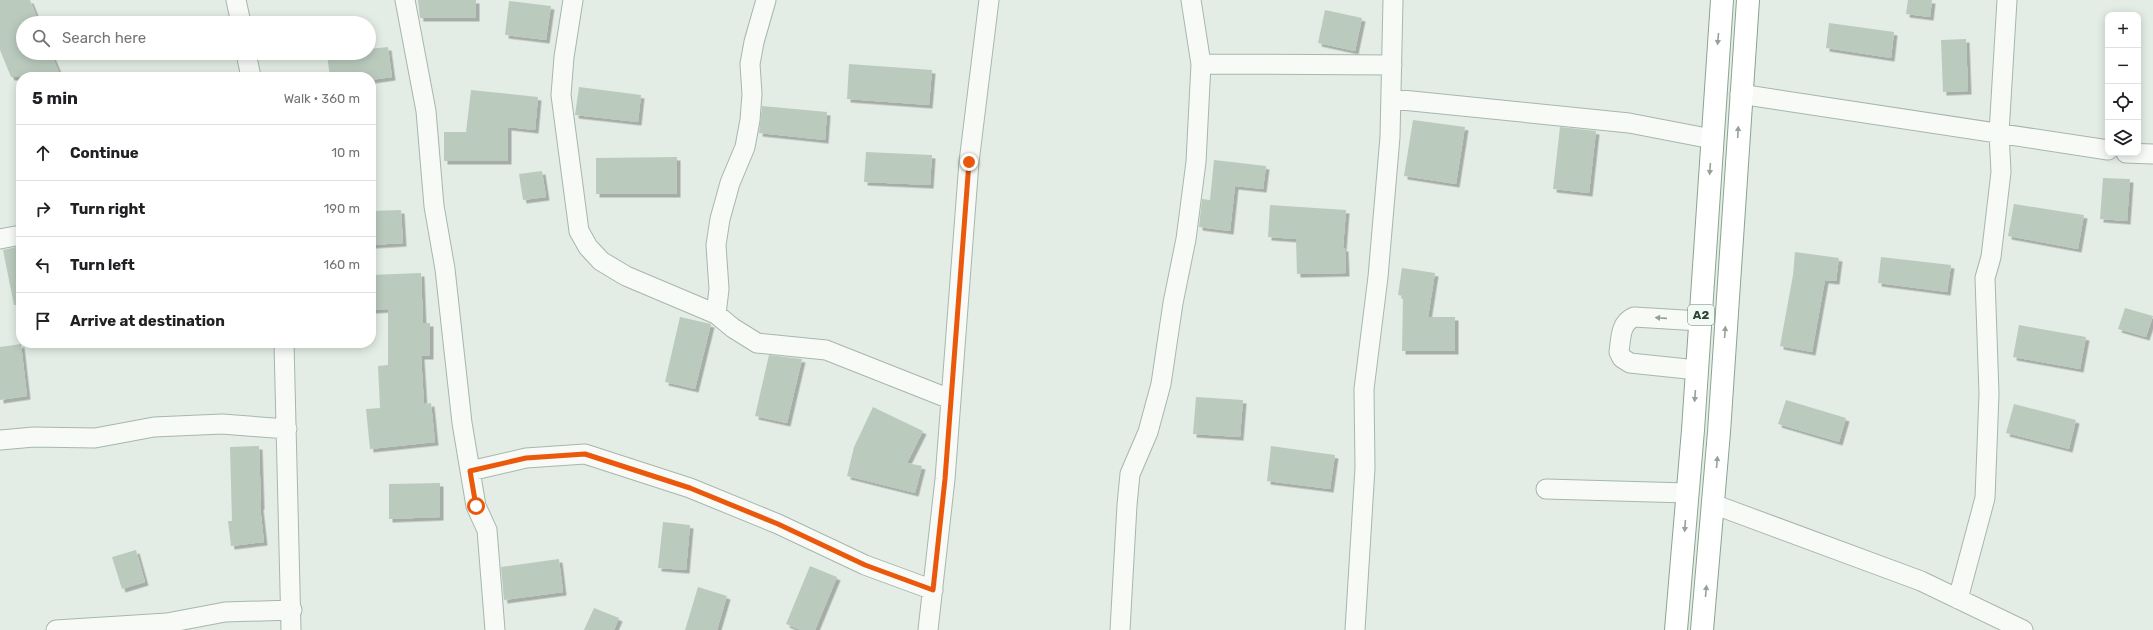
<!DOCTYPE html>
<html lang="en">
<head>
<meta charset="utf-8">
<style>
  body { margin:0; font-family:Rubik,sans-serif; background:#f6f6f6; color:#202124 }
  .controls { position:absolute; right:12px; top:12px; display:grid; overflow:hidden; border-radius:8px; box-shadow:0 2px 10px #0003 }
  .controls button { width:36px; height:36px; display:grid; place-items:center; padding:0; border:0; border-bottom:1px solid #e0e0e0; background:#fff; color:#202124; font:20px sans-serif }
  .stop { position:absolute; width:12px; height:12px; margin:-9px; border:3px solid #ea580c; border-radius:50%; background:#fff }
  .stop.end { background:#ea580c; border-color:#fff; box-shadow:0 1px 4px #0008 }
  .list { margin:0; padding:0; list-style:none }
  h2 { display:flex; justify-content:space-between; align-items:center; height:52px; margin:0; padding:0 16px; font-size:17px }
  h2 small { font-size:13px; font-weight:400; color:#757577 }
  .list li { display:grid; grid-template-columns:26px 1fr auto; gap:12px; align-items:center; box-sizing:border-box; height:56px; padding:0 16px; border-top:1px solid #e0e0e0 }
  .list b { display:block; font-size:15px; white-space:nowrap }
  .list em { font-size:13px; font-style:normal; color:#757577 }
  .icon { flex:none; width:22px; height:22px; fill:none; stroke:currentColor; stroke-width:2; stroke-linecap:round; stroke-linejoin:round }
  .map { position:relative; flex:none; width:2153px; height:630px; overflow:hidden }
  .search { position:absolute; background:#fff; box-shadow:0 2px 10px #0003; left:16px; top:16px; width:360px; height:44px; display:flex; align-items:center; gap:10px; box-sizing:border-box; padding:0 14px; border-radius:22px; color:#757577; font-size:15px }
  .panel { position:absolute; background:#fff; box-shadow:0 2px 10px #0003; left:16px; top:72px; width:360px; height:276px; border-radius:16px }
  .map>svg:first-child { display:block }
  .building { fill:#bacbbe; filter:url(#shadow) }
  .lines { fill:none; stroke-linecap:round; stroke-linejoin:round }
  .minor-casing { stroke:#a7b7ab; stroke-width:21 }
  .highway-casing { stroke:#89a490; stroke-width:24 }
  .minor { stroke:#f7faf7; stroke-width:19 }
  .highway { stroke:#fff; stroke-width:22 }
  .oneway { fill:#94a298 }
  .oneway2 { fill:#90a094 }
  .route { stroke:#ea580c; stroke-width:5 }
  .labels { text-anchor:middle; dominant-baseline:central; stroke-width:3; stroke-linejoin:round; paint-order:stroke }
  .shield { fill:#f3f9f5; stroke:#667c6c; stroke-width:1 }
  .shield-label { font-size:12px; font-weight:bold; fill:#294631 }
</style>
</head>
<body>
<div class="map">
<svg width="2153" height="630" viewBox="0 0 2153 630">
  <defs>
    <filter id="shadow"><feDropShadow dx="3.5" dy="3.5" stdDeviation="0" flood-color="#0004"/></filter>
  </defs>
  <rect width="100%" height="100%" fill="#e3ece5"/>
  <!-- building -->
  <path class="building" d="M0,0H30L39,23H23V53H51L61,77H11L0,50Z
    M418,0H476V18H420Z
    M1908,0H1932L1930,17L1906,14Z
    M509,1L551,6L546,40L505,35Z
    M1325,10L1362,18L1355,51L1318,43Z
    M1829,23L1894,32L1891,58L1826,48Z
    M1966,39L1968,91L1943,92L1941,40Z
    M388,47L392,77L371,80V77H330L327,55L369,53V49Z
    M849,64L932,70L929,105L847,99Z
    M579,87L641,95L638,122L575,115Z
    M471,90L538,97L535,130L508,127V161H444V132H466Z
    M762,106L827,112L825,140L759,133Z
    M1413,120L1465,127L1456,184L1404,176Z
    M1560,127L1596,131L1589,193L1553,189Z
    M866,152L932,155L930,185L864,182Z
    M677,157V194H596V158Z
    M1214,160L1266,166L1263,189L1235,186L1230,231L1199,227L1202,199L1210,200Z
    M542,171L546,197L523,200L519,174Z
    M2103,178L2130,179L2127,221L2100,219Z
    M2014,204L2084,215L2078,249L2008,236Z
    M1270,205L1346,210L1343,248H1345L1346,273L1297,274L1296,239L1268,237Z
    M401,210L403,243L371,245V211Z
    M21,246V305H14L3,250Z
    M1795,252L1839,258L1836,281L1825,280L1812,352L1780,346L1793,275Z
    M1881,257L1951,265L1947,292L1878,283Z
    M1402,268L1435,273L1428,317H1455V351H1402L1403,296L1398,295Z
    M421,273L423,323H430V356H421L424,404L431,403L435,442L370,449L366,409L380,408L378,366L388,365V309L371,310V275Z
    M2125,308L2153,316L2146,337L2118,329Z
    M680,317L711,324L695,389L665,382Z
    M2019,325L2086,337L2080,369L2013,357Z
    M21,344L27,396L0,400V347Z
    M769,355L802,359L787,423L755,416Z
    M1196,397L1243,400L1240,437L1193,434Z
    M1786,400L1846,418L1839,442L1778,424Z
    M2014,404L2076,420L2069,449L2006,433Z
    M873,407L923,431L907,463L922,466L915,493L847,476L854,447Z
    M259,446L261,506H260L264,542L231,546L228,521H232L230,447Z
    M1271,446L1335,455L1330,489L1267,481Z
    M440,483V517L389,519V484Z
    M663,522L690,525L686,570L658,568Z
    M136,550L145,582L122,589L112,557Z
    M559,559L563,592L504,600L501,567Z
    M810,566L837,577L815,630H801L786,624Z
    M698,587L727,596L717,630H685Z
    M594,608L619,618L614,630H584Z"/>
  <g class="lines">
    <!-- minor casing -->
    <g class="minor-casing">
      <path id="minor" d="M236,0L241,23
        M405,0L426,111L434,206L445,269L462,423L476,506L487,530L495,630
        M573,0L564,57L561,95L579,231L588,247L601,261L626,276L716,314L733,328L757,343L826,350L950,399
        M246,53L251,77
        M1201,64L1392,65
        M1740,94L2108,150
        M1392,99L1629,123L1712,139
        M2126,153L2153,154
        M0,239L21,235
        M716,314L719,289L716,245L720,219L730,183L745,147L750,120L752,94L750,64L754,42L766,0
        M284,343L291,630
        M1697,370L1630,363L1622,358L1619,352C1621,338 1620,323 1634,317L1700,321
        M0,440L34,437L95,438L154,427L222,424L287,429
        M470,471L526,458L585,454L690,488L778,524L865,565L933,590
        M1546,489L1687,493
        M1713,504L1921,581L2023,630
        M1958,599L1985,498L1989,394L1985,278L1991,257L2001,172L1999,133L2007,0
        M56,630L167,623L225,612L292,610
        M928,630L945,479L969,162L989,0
        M1120,630L1127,505L1130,474L1148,432L1161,384L1173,303L1186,239L1196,162L1201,64L1191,0
        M1355,630L1365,468L1364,389L1378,277L1390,137L1393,0"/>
    </g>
    <!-- highway casing -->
    <g class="highway-casing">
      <path id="highway" d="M1676,630L1693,430L1722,0
        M1702,630L1719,432L1748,0"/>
    </g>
    <!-- minor -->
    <use href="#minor" class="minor"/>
    <!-- highway -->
    <use href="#highway" class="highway"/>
  </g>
  <!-- one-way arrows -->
  <defs><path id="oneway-solid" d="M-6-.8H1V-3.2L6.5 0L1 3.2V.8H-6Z"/></defs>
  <g class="oneway">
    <use href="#oneway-solid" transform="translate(1718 39) rotate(95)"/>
    <use href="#oneway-solid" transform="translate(1738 132) rotate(-87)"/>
    <use href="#oneway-solid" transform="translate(1710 169) rotate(94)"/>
    <use href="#oneway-solid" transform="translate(1725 332) rotate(-86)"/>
    <use href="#oneway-solid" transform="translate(1695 396) rotate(94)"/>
    <use href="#oneway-solid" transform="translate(1717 462) rotate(-85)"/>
    <use href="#oneway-solid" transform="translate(1685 526) rotate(94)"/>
    <use href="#oneway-solid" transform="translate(1706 591) rotate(-85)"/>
  </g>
  <use class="oneway2" href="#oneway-solid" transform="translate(1661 318) rotate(-176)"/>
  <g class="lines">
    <!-- route -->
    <path class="route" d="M476,506L470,471L526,458L585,454L690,488L778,524L865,565L933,590L945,479L969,162"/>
  </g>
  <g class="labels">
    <!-- shield labels -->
    <rect class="shield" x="1688" y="305" width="26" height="20" rx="3"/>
    <g class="shield-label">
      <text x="1701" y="315">A2</text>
    </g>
  </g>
</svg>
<div class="controls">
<button>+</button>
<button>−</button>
<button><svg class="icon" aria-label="locate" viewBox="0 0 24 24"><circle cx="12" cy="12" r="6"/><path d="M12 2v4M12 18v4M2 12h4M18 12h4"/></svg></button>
<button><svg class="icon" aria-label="layers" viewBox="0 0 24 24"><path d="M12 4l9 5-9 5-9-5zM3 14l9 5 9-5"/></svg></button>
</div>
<div class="stop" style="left:476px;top:506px"></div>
<div class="stop end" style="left:969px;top:162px"></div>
<div class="search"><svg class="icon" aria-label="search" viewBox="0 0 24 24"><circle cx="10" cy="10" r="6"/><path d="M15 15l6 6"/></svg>Search here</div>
<section class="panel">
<h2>5 min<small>Walk · 360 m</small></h2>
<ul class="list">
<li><svg class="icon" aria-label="ahead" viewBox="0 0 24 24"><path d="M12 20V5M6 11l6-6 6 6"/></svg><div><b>Continue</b></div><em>10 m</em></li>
<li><svg class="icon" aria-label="right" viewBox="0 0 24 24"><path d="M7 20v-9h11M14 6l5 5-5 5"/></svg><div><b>Turn right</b></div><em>190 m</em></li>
<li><svg class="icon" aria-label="left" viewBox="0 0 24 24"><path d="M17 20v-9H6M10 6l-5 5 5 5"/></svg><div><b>Turn left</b></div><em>160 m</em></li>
<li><svg class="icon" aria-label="arrive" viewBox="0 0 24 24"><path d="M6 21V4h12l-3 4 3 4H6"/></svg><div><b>Arrive at destination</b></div></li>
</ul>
</section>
</div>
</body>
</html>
